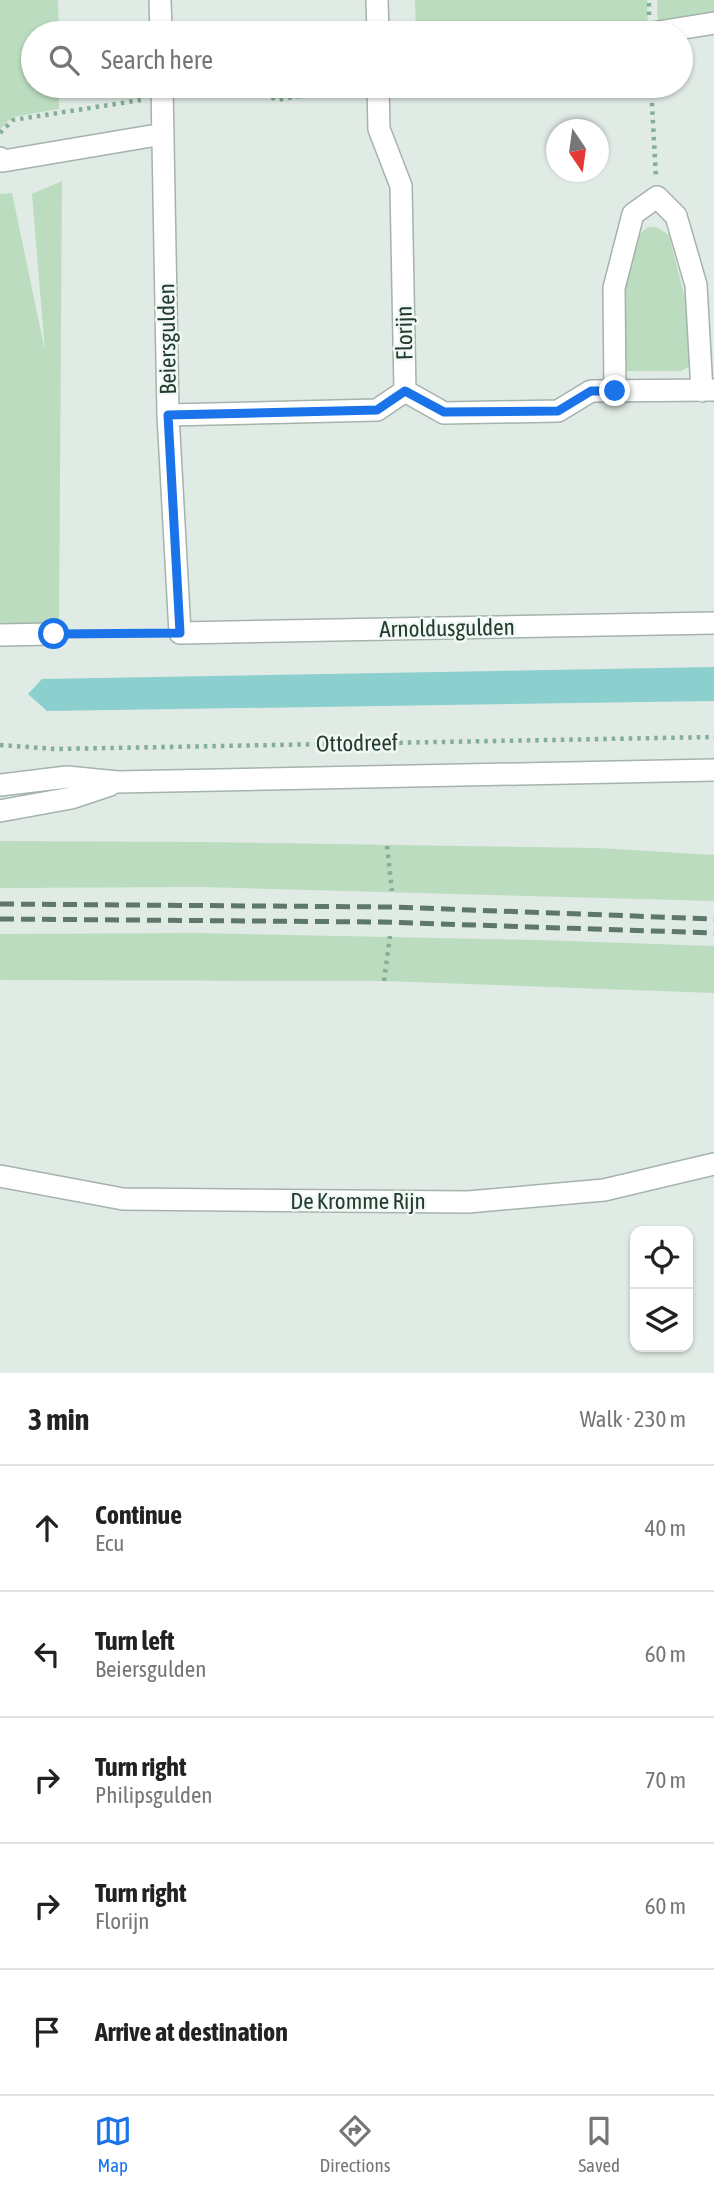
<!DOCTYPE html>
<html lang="en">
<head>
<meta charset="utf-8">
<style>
  body { margin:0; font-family:"Asap Condensed",sans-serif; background:#f2f2f2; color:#222 }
  .controls { position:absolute; right:21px; bottom:21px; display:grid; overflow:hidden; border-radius:14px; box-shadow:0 2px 5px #0004 }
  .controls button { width:63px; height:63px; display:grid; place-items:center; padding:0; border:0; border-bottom:2px solid #e0e0e0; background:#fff; color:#222; font:35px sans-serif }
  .compass { position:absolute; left:546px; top:119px; width:63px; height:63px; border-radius:50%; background:#fff; box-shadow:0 2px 5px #0004; rotate:167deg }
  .stop { position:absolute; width:21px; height:21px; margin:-16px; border:5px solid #1a73e8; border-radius:50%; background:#fff }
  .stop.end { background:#1a73e8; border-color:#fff; box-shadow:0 2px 7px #0008 }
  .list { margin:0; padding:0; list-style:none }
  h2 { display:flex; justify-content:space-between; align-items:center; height:91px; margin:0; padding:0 28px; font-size:30px }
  h2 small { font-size:23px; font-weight:400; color:#767676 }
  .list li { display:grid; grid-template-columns:46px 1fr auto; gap:21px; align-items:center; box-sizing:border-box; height:126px; padding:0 28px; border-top:2px solid #e0e0e0 }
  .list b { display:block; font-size:26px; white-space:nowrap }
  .list p { margin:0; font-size:23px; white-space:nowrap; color:#767676 }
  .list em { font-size:23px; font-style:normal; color:#767676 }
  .icon { flex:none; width:38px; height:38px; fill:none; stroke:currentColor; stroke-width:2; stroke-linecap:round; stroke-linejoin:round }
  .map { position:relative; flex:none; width:714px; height:1373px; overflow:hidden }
  .search { position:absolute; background:#fff; box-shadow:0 2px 5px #0004; left:21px; right:21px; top:21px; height:77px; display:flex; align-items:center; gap:18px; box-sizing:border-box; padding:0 24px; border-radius:38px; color:#767676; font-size:26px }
  .sheet { height:721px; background:#fff }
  nav { display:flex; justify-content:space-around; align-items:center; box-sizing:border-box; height:98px; border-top:2px solid #e0e0e0; background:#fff; font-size:19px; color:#767676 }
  nav a { display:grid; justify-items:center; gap:4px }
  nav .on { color:#1a73e8 }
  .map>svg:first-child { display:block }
  .green { fill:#bbdcbe }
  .water { fill:#8bcfce }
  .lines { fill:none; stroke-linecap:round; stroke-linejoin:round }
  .minor-casing { stroke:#a4b3ab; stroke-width:24 }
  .path { stroke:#83ae99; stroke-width:4.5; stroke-dasharray:3.5 5; stroke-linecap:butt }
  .minor { stroke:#fff; stroke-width:21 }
  .rail { stroke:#5d776c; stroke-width:5; stroke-dasharray:14 7; stroke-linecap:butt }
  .route { stroke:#1a73e8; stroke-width:9 }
  .labels { text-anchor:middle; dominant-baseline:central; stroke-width:5; stroke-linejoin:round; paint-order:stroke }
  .street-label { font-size:23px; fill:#223c31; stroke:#f2f8f4 }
</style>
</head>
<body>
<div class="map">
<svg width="714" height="1373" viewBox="0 0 714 1373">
  <rect width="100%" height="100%" fill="#e1ebe5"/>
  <!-- green -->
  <path class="green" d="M0,0H58L59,33H33V86H59V109L12,117L0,129Z
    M415,0H647L648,32L416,33Z
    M657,0H714V13L658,29Z
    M62,181L59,625L0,626V194L12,193L45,351L32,194Z
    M648,227H656L669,235L685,299L690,366L681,371H627C626,366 623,361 622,356C617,330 625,269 634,245C637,237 642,232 648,227Z
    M0,841L198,842L599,848L714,855V901L200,887L0,888Z
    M197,933L538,940L714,946V993L384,981L0,980V934Z"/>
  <!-- water -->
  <path class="water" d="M714,667V701L47,711L28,694L42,679Z"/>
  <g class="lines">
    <!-- minor casing -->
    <g class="minor-casing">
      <path id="minor" d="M160,0L161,33
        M377,0L378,33
        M652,33L714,23
        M162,86L168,415L180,633L714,623
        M378,86L379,129L401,186L405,391
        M0,158L3,161L163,134
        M405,391L444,413L558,411L591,391L714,390
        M615,391L614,288L633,214L657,197L676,216L696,285L702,391
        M168,415L377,410L405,391
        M0,635L54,634
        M0,785L67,777L118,782L714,770
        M0,811L71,798L110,785
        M0,1176L123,1199L468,1202L604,1190L714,1164"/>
    </g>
    <!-- path -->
    <path class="path" d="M649,15V0
      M249,86L277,100L353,86
      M651,86L656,178
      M181,94L235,86
      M0,133L13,120L141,100
      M73,634L159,633
      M0,745L55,749L714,737
      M387,846L392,891
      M384,981L390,936"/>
    <!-- minor -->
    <use href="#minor" class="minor"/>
    <!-- rail -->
    <path class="rail" d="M0,904L391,907L714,919
      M0,919L382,922L714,933"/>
  </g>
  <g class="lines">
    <!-- route -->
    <path class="route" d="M54,634L180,633L168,415L377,410L405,391L444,412L558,411L591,391H615"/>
  </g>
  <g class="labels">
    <!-- street labels -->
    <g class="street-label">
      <text transform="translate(404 333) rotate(-91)">Florijn</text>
      <text transform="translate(167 339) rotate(-91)">Beiersgulden</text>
      <text transform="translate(447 628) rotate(-1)">Arnoldusgulden</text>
      <text transform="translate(357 743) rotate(-1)">Ottodreef</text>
      <text x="358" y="1201">De Kromme Rijn</text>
    </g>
  </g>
</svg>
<div class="controls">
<button><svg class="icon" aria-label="locate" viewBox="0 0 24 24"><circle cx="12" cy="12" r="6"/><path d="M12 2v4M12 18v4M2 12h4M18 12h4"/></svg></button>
<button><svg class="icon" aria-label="layers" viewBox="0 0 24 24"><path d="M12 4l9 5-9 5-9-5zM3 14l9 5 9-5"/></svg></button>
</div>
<svg class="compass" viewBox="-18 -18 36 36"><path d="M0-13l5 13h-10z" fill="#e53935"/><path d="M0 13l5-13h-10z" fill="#767676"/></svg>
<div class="stop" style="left:54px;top:634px"></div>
<div class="stop end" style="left:615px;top:391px"></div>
<div class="search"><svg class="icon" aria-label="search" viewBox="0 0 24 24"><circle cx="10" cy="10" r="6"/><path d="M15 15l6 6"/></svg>Search here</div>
</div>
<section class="sheet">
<h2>3 min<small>Walk · 230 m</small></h2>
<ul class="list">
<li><svg class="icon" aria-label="ahead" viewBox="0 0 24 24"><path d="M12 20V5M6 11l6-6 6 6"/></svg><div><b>Continue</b><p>Ecu</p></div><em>40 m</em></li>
<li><svg class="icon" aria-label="left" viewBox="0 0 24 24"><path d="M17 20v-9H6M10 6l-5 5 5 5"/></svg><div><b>Turn left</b><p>Beiersgulden</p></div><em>60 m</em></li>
<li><svg class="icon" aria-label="right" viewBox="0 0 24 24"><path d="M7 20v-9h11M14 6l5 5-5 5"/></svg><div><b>Turn right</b><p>Philipsgulden</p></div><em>70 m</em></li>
<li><svg class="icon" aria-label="right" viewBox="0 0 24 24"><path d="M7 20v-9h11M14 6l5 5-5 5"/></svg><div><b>Turn right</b><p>Florijn</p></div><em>60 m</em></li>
<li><svg class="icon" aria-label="arrive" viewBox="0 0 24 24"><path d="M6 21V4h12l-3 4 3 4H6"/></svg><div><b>Arrive at destination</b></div></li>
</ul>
</section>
<nav>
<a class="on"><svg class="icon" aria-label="map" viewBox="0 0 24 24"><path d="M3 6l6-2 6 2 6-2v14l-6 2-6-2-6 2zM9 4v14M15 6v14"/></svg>Map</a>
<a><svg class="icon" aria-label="directions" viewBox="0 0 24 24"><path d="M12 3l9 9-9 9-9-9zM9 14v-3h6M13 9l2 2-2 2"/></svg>Directions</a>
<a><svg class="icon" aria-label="saved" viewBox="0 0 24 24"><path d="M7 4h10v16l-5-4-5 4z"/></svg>Saved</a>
</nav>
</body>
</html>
